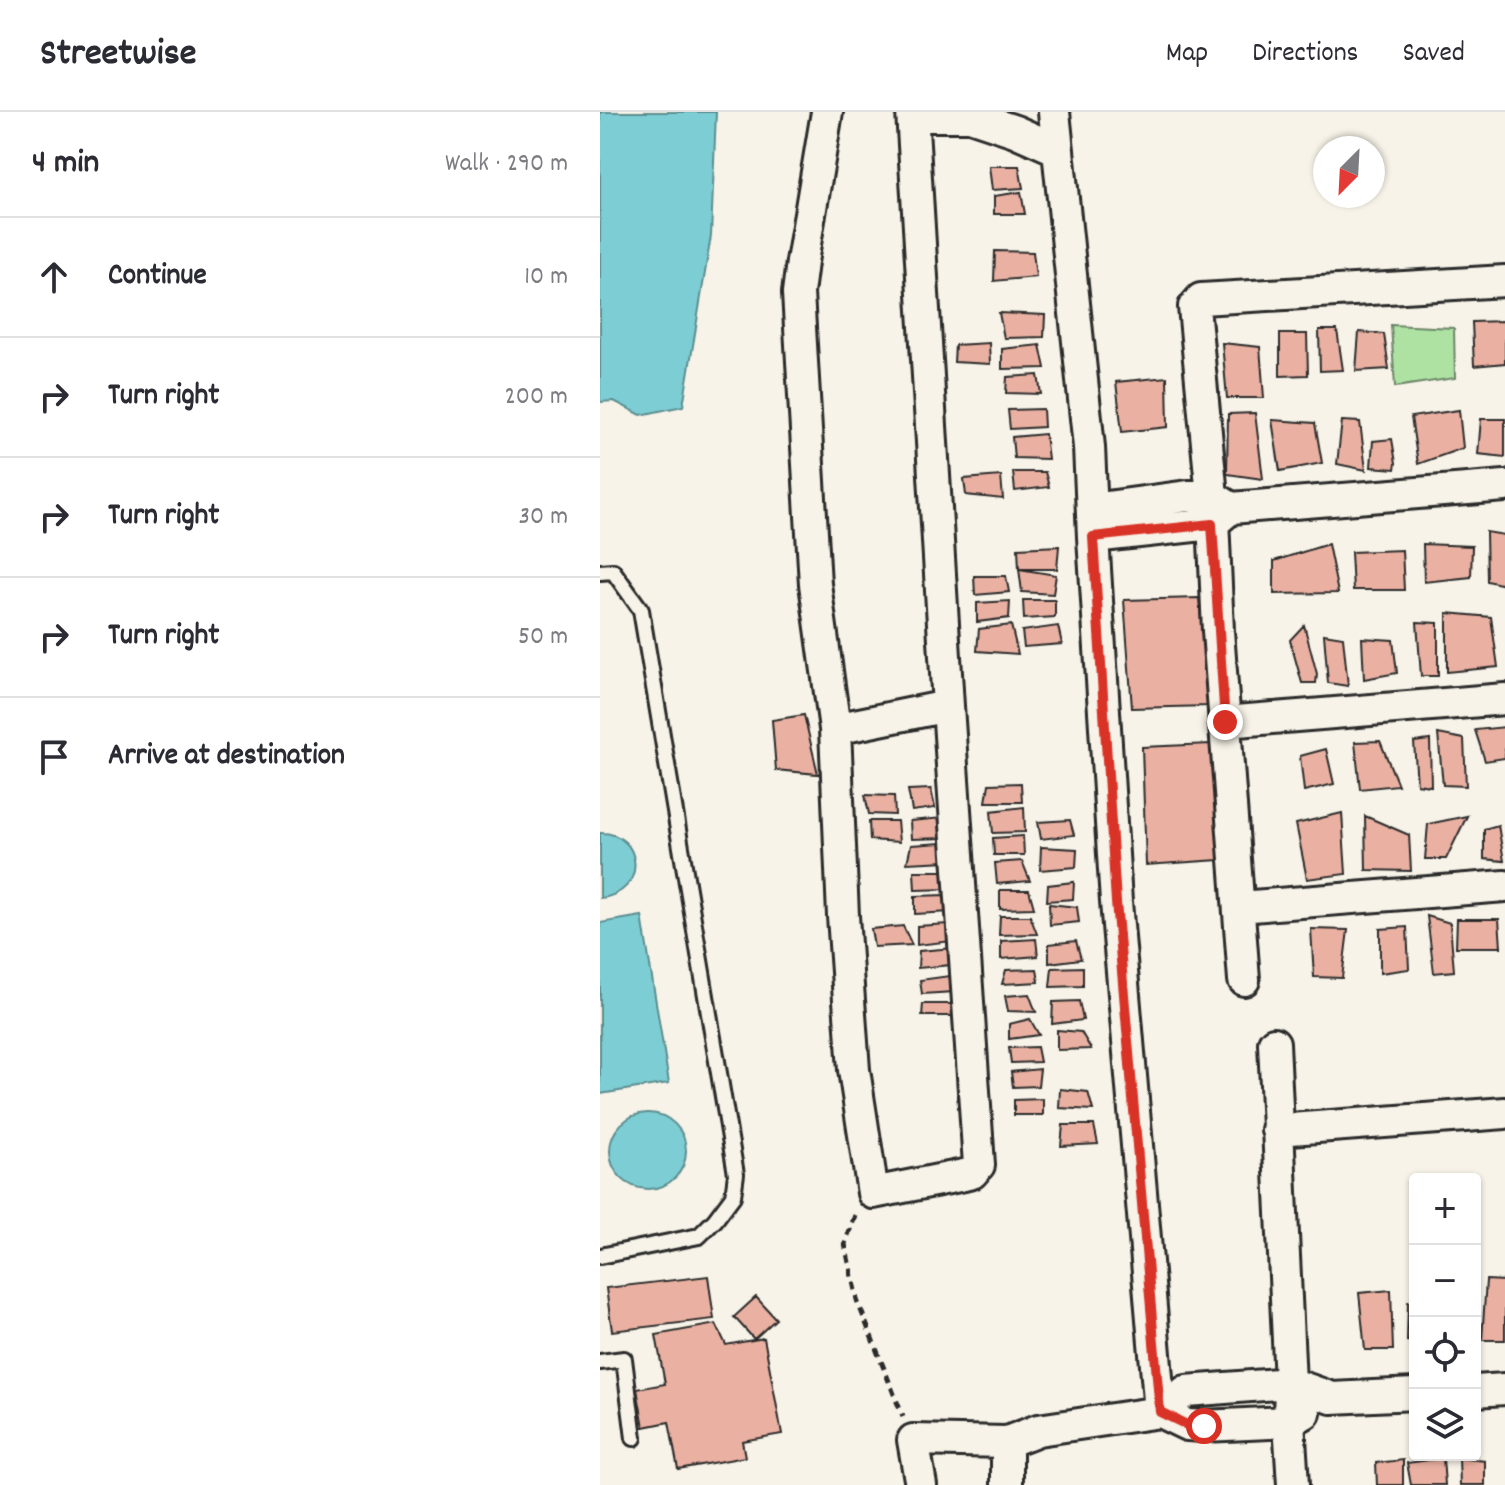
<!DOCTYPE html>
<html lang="en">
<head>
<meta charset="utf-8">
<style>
  body { margin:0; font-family:Dekko,sans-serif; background:#f7f7f7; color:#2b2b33 }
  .controls { position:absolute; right:24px; bottom:24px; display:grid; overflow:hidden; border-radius:8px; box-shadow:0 2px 6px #0004 }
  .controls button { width:72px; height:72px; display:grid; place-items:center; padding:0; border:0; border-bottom:2px solid #e1e1e2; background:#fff; color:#2b2b33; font:40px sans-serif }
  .compass { position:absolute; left:713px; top:24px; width:72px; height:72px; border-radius:50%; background:#fff; box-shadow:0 2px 6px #0004; rotate:204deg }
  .stop { position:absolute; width:24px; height:24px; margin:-18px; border:6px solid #d93025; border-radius:50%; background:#fff }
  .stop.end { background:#d93025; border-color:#fff; box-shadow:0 2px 8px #0008 }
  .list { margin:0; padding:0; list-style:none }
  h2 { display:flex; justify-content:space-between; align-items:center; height:104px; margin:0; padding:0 32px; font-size:34px }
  h2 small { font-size:26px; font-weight:400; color:#7c7c81 }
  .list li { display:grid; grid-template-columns:52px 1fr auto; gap:24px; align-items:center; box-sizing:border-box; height:120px; padding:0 32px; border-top:2px solid #e1e1e2 }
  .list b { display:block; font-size:30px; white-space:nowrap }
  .list em { font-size:26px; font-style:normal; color:#7c7c81 }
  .icon { flex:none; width:44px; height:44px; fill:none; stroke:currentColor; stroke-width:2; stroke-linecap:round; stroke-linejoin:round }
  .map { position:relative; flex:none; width:905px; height:1373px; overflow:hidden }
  header { display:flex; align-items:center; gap:48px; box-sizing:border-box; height:112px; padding:0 40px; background:#fff; border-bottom:2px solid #e1e1e2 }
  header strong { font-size:38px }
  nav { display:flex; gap:44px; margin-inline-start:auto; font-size:28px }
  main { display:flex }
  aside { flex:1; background:#fff }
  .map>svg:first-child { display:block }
  .green { fill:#aee2a3; stroke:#6c8667; stroke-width:2 }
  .water { fill:#7dced4; stroke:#5c8d90; stroke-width:2 }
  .building { fill:#eab1a2; stroke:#2b2b2b; stroke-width:2 }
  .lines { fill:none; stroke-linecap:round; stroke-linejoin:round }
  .lane-casing { stroke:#2b2b2b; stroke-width:20 }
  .street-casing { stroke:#2b2b2b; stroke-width:36 }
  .path { stroke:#2b2b2b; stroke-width:5; stroke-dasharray:8 6; stroke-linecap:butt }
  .lane { stroke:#f7f3e8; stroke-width:14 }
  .street { stroke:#f7f3e8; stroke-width:30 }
  .route { stroke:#d93025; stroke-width:10 }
</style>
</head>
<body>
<header>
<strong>Streetwise</strong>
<nav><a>Map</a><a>Directions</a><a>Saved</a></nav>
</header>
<main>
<aside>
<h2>4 min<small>Walk · 290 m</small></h2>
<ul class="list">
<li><svg class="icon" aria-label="ahead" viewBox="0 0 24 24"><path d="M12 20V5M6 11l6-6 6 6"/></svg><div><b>Continue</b></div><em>10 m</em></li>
<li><svg class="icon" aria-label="right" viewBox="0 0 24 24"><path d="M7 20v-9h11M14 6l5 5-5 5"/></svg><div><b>Turn right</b></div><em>200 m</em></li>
<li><svg class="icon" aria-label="right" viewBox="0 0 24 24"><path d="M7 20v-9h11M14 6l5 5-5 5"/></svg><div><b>Turn right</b></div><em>30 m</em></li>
<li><svg class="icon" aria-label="right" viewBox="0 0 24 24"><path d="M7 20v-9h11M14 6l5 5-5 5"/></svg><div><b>Turn right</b></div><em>50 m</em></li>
<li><svg class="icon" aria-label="arrive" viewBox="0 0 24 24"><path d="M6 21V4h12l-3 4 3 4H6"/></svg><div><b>Arrive at destination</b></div></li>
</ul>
</aside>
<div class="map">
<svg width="905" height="1373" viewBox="0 0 905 1373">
  <rect width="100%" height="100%" fill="#f7f3e8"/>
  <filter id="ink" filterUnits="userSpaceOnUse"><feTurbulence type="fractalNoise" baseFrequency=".0125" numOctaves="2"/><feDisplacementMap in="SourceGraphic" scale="16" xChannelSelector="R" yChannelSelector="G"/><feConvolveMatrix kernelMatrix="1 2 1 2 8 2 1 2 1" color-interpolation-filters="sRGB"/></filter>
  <g filter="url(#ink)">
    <!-- green -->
    <path class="green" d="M791,213L854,216L855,266L795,275Z"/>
    <!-- water -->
    <path class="water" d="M0,0H116L111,124L83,294L41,303L14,289L0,290Z
      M0,721C43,720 49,781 0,786Z
      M42,804L69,971L0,982V811Z
      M10 1039a38 38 0 1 1 76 0a38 38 0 1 1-76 0Z"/>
    <!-- building -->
    <path class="building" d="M389,54H419L423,76L392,78Z
      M421,80L425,102H394V84Z
      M395,139L433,140L436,165L394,169Z
      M399,201L445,203L444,225L404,226Z
      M905,209V251L874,254L872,210Z
      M719,218H737L743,258L720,259Z
      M759,220L784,222L789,257L756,259Z
      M680,222H707L708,263L680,264Z
      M389,231L390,252L354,250L355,233Z
      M622,231L660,235L664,286H627Z
      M440,233L445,256L402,257V237Z
      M438,263L441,282L406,281L407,265Z
      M567,265L568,315L522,320L516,270Z
      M443,297L444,315L410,317L408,298Z
      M859,298L863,336L818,352L811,305Z
      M655,301L663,367L627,362L628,302Z
      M881,307H905V345L878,342Z
      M672,308L715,311L722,351L680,359Z
      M742,309L760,310L766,358L737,352Z
      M445,322L448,347L414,346L412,325Z
      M792,327L796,351L795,357L771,355L773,329Z
      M413,360H445L449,375L415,379Z
      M401,364L403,387L366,383L364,367Z
      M886,420L905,423V473L887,469Z
      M728,432L738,481L674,482V449Z
      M823,432L872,434L871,465L824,470Z
      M459,434L457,457H419L418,436Z
      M802,438L804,478H753L751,440Z
      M419,457L456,463L453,482L422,480Z
      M374,464H406L409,480L375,483Z
      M599,486L609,594L532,596L524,488Z
      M423,488H455V505L424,507Z
      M410,489L409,506L377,510V491Z
      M847,501L891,505L898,555L847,560Z
      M817,510L838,511V564H821Z
      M411,513L418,542L377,539L379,517Z
      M704,513L717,562L716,571H702L690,528Z
      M458,514L462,532L424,535L422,519Z
      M724,522L743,525L748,574L728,571Z
      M762,526L793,528L797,561L764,567Z
      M204,603L218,662L176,658L172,608Z
      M905,615V646L885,649L875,618Z
      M838,622L864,627L866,674L843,673Z
      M830,628L831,674L817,672L814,630Z
      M780,629L798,673L760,677L755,630Z
      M611,632L619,748L546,753L542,635Z
      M726,637L734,672L704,679L700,644Z
      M421,671L422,690H386L389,672Z
      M331,677L335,696L312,699L308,678Z
      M265,683L294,684L295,703L269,702Z
      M424,695L425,720L393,721L391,699Z
      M742,701L746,762L707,767L696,712Z
      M765,704L809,723L811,759L766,758Z
      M867,704L846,747H825L828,712Z
      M343,706L347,726L311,727L310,709Z
      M470,708L474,723L441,727L438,710Z
      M269,709H297L299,730L270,728Z
      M898,713L904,749L884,747V717Z
      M423,724L424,743H394L393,726Z
      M342,731L347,749L307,751L311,733Z
      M441,735L477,737L476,755L440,758Z
      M422,749L430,769L397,772L395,751Z
      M314,759H347L350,777L315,778Z
      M474,770L473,787L447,789L448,773Z
      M400,778H429L434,796L400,797Z
      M347,783L351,800L315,802V784Z
      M449,792L477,795L479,810L450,813Z
      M400,804H430L437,822L399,823Z
      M827,804L850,811L854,859L834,861Z
      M857,807H899L901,835H856Z
      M349,812L353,829L317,833V814Z
      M303,814L312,833L274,835L271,817Z
      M807,815L809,857L780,861V817Z
      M711,817L748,818L742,866L714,865Z
      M436,827L438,844L401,847V829Z
      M476,829L481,847L449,851V832Z
      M353,836L351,853L318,856L319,839Z
      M483,855V874L450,875L452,856Z
      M437,857L439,870L402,872L406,858Z
      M349,864L354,880L322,882L320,868Z
      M429,882L436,900L408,899L405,884Z
      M479,889L483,908L452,912L453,890Z
      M323,892H352L353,904H322Z
      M430,907L439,923L409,927V912Z
      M457,918L481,920L491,937L457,938Z
      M437,935L440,950L411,951L409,936Z
      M440,957L438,974L413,975L411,960Z
      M460,977L488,980L493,998L459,996Z
      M443,987V1003H414V988Z
      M463,1013H494L498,1032L461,1034Z
      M108,1164L114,1207L12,1219L6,1176Z
      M886,1168L905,1169V1228H882Z
      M791,1178L793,1238H765L759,1181Z
      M156,1185L176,1207L154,1227L134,1205Z
      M815,1189V1230L807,1229L808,1190Z
      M116,1212L126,1233L164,1226L182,1322L142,1329L145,1345L78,1357L69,1310L44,1315L37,1277L65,1272L56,1223Z
      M843,1346L845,1373H811L807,1351Z
      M859,1346L885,1349V1373H860Z
      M803,1348V1373H777L776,1351Z"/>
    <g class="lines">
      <!-- lane casing -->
      <g class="lane-casing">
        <path id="lane" d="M0,460L13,459L41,498L136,1062L133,1084L115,1108L99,1124L0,1144
          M0,1250L24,1247L34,1326"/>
      </g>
      <!-- street casing -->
      <g class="street-casing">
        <path id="street" d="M227,0L202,150L198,181L215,472L235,617
          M312,0L348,594
          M454,0L489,335L493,425L516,790L560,1300
          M314,4H370L415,19L458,38
          M631,396L905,374
          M492,397L588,384H612L631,396L612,412L493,425
          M348,594L379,1053L372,1061L364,1063L273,1081L254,958L243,804L235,617Z
          M625,610L905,587
          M639,795L905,774
          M644,868L618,519L612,384L594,195L601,187L905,169
          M674,931L690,1271L689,1310L693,1373
          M677,1018L905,1001
          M875,1279L905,1277
          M560,1300L587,1313L604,1314L689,1310L705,1301
          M321,1373L313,1328L407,1330
          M407,1373V1330L438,1318L560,1300L586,1279L690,1271L732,1286L815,1282"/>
      </g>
      <!-- path -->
      <path class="path" d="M255,1103L245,1132L257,1188L303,1305"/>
      <!-- lane -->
      <use href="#lane" class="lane"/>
      <!-- street -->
      <use href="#street" class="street"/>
    </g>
  </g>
  <g class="lines" filter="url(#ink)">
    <!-- route -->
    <path class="route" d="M604,1314L587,1313L560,1300L516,790L493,425L612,412L625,610"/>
  </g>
</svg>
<div class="controls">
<button>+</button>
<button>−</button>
<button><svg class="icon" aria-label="locate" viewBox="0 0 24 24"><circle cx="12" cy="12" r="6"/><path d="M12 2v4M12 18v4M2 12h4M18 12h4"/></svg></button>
<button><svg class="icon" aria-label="layers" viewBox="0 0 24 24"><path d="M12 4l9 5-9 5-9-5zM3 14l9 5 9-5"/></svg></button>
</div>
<svg class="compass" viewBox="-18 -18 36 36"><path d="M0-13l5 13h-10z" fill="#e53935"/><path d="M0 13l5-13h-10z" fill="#7c7c81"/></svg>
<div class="stop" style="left:604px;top:1314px"></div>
<div class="stop end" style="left:625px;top:610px"></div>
</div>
</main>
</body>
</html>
